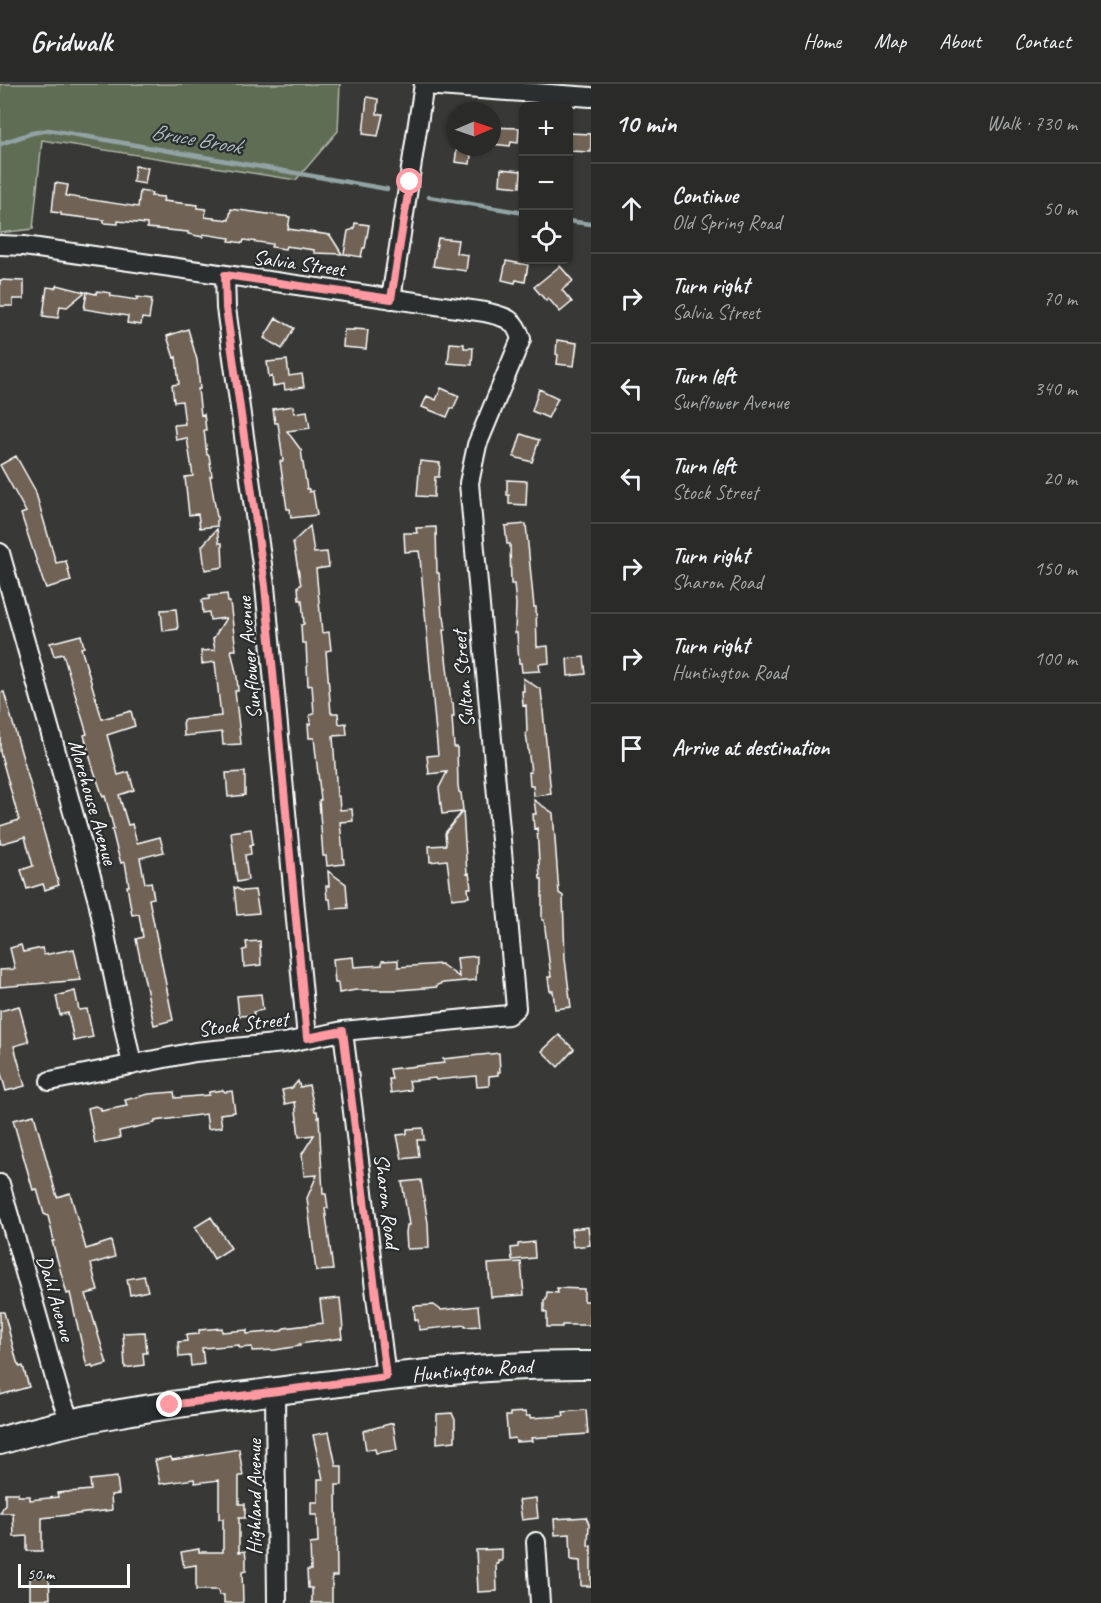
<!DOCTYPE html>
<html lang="en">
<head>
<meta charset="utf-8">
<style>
  body { margin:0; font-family:Caveat,sans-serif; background:#323230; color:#f1f3f6 }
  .controls { position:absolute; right:18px; top:18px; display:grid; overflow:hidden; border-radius:9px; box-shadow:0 2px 4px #0004 }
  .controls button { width:54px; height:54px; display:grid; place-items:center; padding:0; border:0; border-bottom:2px solid #464645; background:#2a2a28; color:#f1f3f6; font:30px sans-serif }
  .compass { position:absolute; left:447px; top:18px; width:54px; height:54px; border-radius:50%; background:#2a2a28; box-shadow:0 2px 4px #0004; rotate:88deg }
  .scale { position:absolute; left:18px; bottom:15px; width:112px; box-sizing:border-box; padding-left:6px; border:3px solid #fff; border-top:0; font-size:16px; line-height:21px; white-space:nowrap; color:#fff; -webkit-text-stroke:4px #2a2d2e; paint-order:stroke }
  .stop { position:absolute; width:18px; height:18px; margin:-14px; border:4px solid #ff9aa2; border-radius:50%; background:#fff }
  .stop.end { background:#ff9aa2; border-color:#fff; box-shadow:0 2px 6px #0008 }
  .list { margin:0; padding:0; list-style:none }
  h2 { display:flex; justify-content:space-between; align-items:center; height:78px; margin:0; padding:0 24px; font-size:26px }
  h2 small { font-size:20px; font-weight:400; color:#a5a7a8 }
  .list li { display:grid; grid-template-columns:39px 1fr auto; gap:18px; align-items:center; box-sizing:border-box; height:90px; padding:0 24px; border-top:2px solid #464645 }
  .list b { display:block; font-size:22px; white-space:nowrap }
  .list p { margin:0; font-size:20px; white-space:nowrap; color:#a5a7a8 }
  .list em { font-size:20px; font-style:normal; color:#a5a7a8 }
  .icon { flex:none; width:33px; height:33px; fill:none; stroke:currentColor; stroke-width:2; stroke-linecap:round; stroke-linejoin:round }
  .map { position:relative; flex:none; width:591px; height:1519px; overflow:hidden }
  header { display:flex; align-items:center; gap:36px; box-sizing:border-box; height:84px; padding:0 30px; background:#2a2a28; border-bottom:2px solid #464645 }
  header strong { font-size:28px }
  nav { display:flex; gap:33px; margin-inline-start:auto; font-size:21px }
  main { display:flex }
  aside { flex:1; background:#2a2a28 }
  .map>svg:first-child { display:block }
  .green { fill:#616d55; stroke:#b0b6aa; stroke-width:1.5 }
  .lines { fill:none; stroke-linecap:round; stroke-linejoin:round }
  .stream { stroke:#91a3a4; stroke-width:4.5 }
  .building { fill:#6f6455; stroke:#fff; stroke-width:1.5 }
  .street-casing { stroke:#fff; stroke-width:22 }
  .secondary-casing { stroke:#fff; stroke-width:30 }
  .street { stroke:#2a2d2e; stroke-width:18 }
  .secondary { stroke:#2a2d2e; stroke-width:26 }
  .route { stroke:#ff9aa2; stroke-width:8 }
  .labels { text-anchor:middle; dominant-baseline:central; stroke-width:4.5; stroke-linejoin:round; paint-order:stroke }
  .street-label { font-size:21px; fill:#fff; stroke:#2a2d2e }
  .water-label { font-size:22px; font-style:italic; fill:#acbabb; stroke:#2a2d2e }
</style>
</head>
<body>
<header>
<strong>Gridwalk</strong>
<nav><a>Home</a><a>Map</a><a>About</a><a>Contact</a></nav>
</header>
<main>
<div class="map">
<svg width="591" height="1519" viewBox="0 0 591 1519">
  <rect width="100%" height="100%" fill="#383836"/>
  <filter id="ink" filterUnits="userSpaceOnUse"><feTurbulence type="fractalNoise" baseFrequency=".0167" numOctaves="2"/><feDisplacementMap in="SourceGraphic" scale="12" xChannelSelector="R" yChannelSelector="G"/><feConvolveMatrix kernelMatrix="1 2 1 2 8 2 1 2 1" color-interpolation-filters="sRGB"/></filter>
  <g filter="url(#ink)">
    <!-- green -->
    <path class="green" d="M0,0H340L338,47L296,96L42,56L33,145L0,149Z"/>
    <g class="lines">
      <!-- stream -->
      <path class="stream" d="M0,60L32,49L49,46L387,105
        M429,113L524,129
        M568,137L591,140"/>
    </g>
    <!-- building -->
    <path class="building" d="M367,13L378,15L377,30H383L378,52L363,50Z
      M492,43L519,44L518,59L511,58L510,62L492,60Z
      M568,49L591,50V68L568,67Z
      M457,63H472L470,80L455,78Z
      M135,82L148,83L145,100L133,98Z
      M501,85L521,87L520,103L500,101Z
      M55,99L68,101L66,112L138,123L140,107L152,109L151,112L164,113L163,117L198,121L197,124L206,125L205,133L229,136L231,125L290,133L288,145L330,151L342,170L314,169V166L286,162L285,165L271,163L272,160L244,156L243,159L229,157L230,154L203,150V153L188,150V148L147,144V140L118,137V140L104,139V136L61,131V129L52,128Z
      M355,139L369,141L365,164H363L361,173L344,170L348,147L354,145Z
      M438,154L458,156L456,169L468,171L466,187L433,182Z
      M506,177L528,181L525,198L516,196L515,199L502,196Z
      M560,182L573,197L562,206L572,218L560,228L548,214L546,217L534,203Z
      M0,196L24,197V215H13V222H0Z
      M57,201L85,208L67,223L60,222L58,234L43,232L47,203L55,204Z
      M97,207L111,209L110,212L137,216V213L152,215L149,235L142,234L141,241L127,239L128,232L84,225L87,208L96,210Z
      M276,234L294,244L282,265L264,254Z
      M188,245L197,276L200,305H198L201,331L204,330L206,346H204L207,371H209L212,392H210L217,433V442L200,444L198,430L189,431L185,393L193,392L187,354L176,356L174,341L185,340L182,317L174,318L172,301L179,300L176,273L174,274L167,252Z
      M354,245L368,246L366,265L343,263L344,246H354Z
      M557,256L577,259L574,282L557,280L558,271L556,270Z
      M450,259L464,260V264H473L472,281L448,279Z
      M287,276L289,292L302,290L304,303L285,306L284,300L273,302L272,292L269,293L267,278Z
      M441,304L459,312L453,325L451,324L447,333L422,323L427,312L436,316Z
      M539,305L558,314L548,334L532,327Z
      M293,322L294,329L307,327L310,344L287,347L301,366L307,405H309V408L313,407L317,431L291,434L290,425H287L280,377H283L278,339H275L273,325Z
      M521,350L539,356L532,378L514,373Z
      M16,372L35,406L56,479L66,477L71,497L46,504L43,497L21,430L26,428L0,381Z
      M420,377L440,379L439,393H435L434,413L417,412Z
      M507,396L527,397L526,421L509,420V411H507Z
      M526,440L534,523H536L537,563L548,562L549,579L539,580L540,587L522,588L521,579H519L517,549H515L516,520L514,500H511L510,460H507L505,442Z
      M310,442L314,469L327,468L329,483L316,485L321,539L322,549L329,548L331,566L326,567L331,629H338L339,640L346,639L347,651L333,652L337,712H339L340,726L352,725L353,737L340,738L344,780L327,782L326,772H323L319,716H321L314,654H309L308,640H311L310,631L314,630L312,601L308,602L306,559H302L301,541L304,540L302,516H299L298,502L301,501L293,458Z
      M436,443L437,489H439L442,532H444L446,546H443L451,619H453L454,633H452L454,663H457L458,701L459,708L461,709L463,726L467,790L469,789L471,804H468L469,813L452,815L447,776L430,778L429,762L446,761L445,749L462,728L442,730L439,704L447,688L429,690L427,672L438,671L420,474L419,467L405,468L404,449H417L416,444Z
      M217,445L219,459H222L223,483L205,486L202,462Z
      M227,510L228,518H230L236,566H231L237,593L238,607H235L241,660L223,661L222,648L184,652L183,636L221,632L215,578L202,580L201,567L215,566L213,555L226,534L210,536L209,528L203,529L202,516L209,515V512Z
      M176,525L178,545L163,547L161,526Z
      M81,551L84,563L81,564L102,635L131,627L135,642L107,651L118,691L129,688L134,706L119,711L128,741L132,740L137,759L160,753L164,768L140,774L145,799L151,798L154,814L149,815L173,936L154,941L136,855L143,853L139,830L132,831L127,802H129L125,778L121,779L117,766L112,746L114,745L105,712L103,713L92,681L84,651L87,650L63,570L54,572L50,559Z
      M584,573L586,590L568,592L567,575Z
      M523,594L541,606L551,710L534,712L533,702H530L529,688H531L526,649L527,648L526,621L523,622L522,607H524Z
      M4,608L59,801L45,806L43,800L27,805L21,786L33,782L25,753L0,760V742L19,736L0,668V609Z
      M245,688V711L228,713L226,689Z
      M534,716L553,729L559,809L563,812L565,875L571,923L555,925L553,907H550L548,893H551L544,836H542V795H540L537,744L534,745L533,730H536Z
      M251,745L253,760L250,761L251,770L245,771L248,796L237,798L231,748Z
      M328,787L346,800L348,824L331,825L330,815H327L326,802H329Z
      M234,803L242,807L255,806L259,829L237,831Z
      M260,857L261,881L244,883L243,866L247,865L246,858Z
      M21,861L23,868L42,864L44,871L74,865L81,896L0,903V886L15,885L10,864Z
      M477,872L476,896L443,899L437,901V903L399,906H356L339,909L338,899H335L333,875L353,873L354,883L382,881V877L398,876V883L441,880L459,893L457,874Z
      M75,907L79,926L87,925L93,953L74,957L68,929L60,931L56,912Z
      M261,910L263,926L253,928L254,931L239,932L237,912Z
      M19,922L29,958L14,962L25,1002L6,1007L0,986V927Z
      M559,951L574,965L558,983L542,967Z
      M499,969L500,988H498V991L489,992V1002L477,1003L476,992L436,996L435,994L409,997L411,1006L391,1009L389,995H392L390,985L444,979L443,975Z
      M298,997L300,1003L309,1001L315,1027H317L318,1034L319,1033L323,1110H326L328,1124H325L333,1186L316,1187L307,1114L317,1091L304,1092L302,1070L314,1051L299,1053L295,1018L285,1020L282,1006L292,1004Z
      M223,1006L225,1008L232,1007L235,1028L220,1030L222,1043L208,1045L206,1030L155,1037V1039L119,1047L120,1054L95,1059L88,1024L95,1022L101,1024V1027L127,1022L125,1016L149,1010L174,1008L175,1014L209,1011V1008Z
      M34,1031L57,1113L70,1109L86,1165L111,1157L115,1173L91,1180L98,1207L86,1210L107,1280L93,1284L92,1281L87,1283L70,1209L67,1210L52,1157H54L48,1132L44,1130L37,1105L33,1106L13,1036Z
      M423,1044L424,1056H417L419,1073L402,1075L397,1051L407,1050V1045Z
      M421,1096L428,1139L429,1164L407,1165L406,1149L407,1141H409L402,1098Z
      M211,1133L231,1164L214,1175L195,1143Z
      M588,1143L590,1161L573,1163L571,1145Z
      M534,1158L535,1174L512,1176L511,1164L518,1163V1160Z
      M521,1178L524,1211L491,1213L488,1180Z
      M144,1192L148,1207L130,1211L127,1195Z
      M557,1204L584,1205V1217H591L590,1241H562V1243H547V1229L544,1228V1216H546L547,1208L558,1209Z
      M340,1214L343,1245H341L342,1254L299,1260L300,1262L275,1266L252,1267V1263L239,1264V1261L202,1264L204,1280L191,1282L190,1272L179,1273L178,1258L187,1257L186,1251L199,1250V1246L222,1244V1248L247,1246V1250L281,1247L284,1244L323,1239L320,1216Z
      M434,1221L441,1226L478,1222L480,1242L465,1243V1241L419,1246L418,1236H415L414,1222Z
      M0,1228H4L17,1278L20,1283L23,1282L29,1303L0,1311Z
      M145,1248L147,1269H143L144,1281L125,1284L123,1249Z
      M586,1326L588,1350L531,1354L532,1357L516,1358L515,1354L508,1355L506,1332H510V1329L525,1328L526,1332H530V1334L564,1332L563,1328Z
      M452,1329L455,1336V1357L437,1359V1330Z
      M393,1339L397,1366L376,1369L375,1365L366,1366L363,1347Z
      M329,1348L336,1382H342V1401H336L337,1492H332V1519H312V1504H308L307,1486H311L310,1460L318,1459L317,1431H311V1418H318V1395H323L313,1351Z
      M239,1365L243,1392H239V1420H245V1434H239V1468L245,1467L246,1474V1487L242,1488L243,1517L242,1519H224V1511H219L218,1506H196V1481L184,1483L181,1468L199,1465V1468H223V1435H219V1396L195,1399L194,1395L160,1400L155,1376L171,1373L172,1376Z
      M117,1393L119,1410L111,1411L112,1426L42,1434V1467H27V1452L14,1453L13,1429H0L5,1420V1409H18V1412H30V1416L58,1413L57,1409L91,1406L90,1396Z
      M536,1414L538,1434L522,1436L519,1416Z
      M586,1433L589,1440L588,1462H591V1502H581L580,1477L571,1476L570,1450L555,1451L554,1435Z
      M502,1465V1477H498V1480H496L497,1507L478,1508L476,1466Z
      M49,1492L50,1515H30V1493Z"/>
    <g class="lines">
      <!-- street casing -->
      <g class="street-casing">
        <path id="street" d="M424,1L591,13
          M0,161L24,162L485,228C505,233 515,234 521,255L477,361L469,399L516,924L508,931L343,947L284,959L195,968L50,997
          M225,191L226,224L265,502L307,954
          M391,215L424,0
          M0,469L98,817L132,981
          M343,947L386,1293
          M0,1100L58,1305L70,1338
          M275,1307L277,1519
          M536,1458L540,1519"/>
      </g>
      <!-- secondary casing -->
      <g class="secondary-casing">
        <g id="secondary">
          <path id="s1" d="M0,1357C88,1330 178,1320 269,1308C376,1294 482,1280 591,1281"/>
        </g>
      </g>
      <!-- street -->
      <use href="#street" class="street"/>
      <!-- secondary -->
      <use href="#secondary" class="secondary"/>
    </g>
  </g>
  <g class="lines" filter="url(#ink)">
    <!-- route -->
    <path class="route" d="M170,1321L386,1293L343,947L307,954L265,502L226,224L225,191L391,215L410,98"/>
  </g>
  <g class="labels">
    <!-- street labels -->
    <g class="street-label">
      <text transform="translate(299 179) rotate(8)">Salvia Street</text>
      <text transform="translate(249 574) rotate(-95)">Sunflower Avenue</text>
      <text transform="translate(463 595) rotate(-95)">Sultan Street</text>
      <text transform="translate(93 718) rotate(74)">Morehouse Avenue</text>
      <text transform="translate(243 940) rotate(-7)">Stock Street</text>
      <text transform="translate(387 1117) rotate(83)">Sharon Road</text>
      <text transform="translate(56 1214) rotate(74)">Dahl Avenue</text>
      <text stroke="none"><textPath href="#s1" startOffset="478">Huntington Road</textPath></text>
      <text transform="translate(254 1413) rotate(-90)">Highland Avenue</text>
    </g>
    <!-- water labels -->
    <g class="water-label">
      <text transform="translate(196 55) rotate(10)">Bruce Brook</text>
    </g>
  </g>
</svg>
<div class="controls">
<button>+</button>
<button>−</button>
<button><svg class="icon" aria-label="locate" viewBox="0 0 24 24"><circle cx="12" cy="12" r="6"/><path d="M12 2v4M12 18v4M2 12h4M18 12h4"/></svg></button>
</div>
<svg class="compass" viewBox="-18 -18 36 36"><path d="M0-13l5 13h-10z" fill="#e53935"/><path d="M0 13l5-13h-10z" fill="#a5a7a8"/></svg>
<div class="scale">50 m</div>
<div class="stop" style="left:410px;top:98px"></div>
<div class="stop end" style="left:170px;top:1321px"></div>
</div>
<aside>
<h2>10 min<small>Walk · 730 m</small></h2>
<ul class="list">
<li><svg class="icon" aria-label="ahead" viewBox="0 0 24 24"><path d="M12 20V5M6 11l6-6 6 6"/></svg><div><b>Continue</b><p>Old Spring Road</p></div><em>50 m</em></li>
<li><svg class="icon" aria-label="right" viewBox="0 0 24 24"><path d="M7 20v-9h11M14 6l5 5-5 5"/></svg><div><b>Turn right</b><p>Salvia Street</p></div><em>70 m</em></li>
<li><svg class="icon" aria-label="left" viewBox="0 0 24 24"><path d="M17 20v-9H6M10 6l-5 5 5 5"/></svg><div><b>Turn left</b><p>Sunflower Avenue</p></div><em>340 m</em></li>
<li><svg class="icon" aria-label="left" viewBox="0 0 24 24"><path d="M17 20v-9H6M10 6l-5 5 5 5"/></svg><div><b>Turn left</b><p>Stock Street</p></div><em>20 m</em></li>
<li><svg class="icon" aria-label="right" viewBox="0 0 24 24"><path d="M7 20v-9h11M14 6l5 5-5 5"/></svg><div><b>Turn right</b><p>Sharon Road</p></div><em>150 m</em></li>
<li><svg class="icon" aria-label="right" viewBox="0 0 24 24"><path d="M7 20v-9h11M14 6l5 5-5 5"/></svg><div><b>Turn right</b><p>Huntington Road</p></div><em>100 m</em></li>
<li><svg class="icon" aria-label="arrive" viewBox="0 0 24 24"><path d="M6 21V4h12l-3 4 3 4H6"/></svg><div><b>Arrive at destination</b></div></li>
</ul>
</aside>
</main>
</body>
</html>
